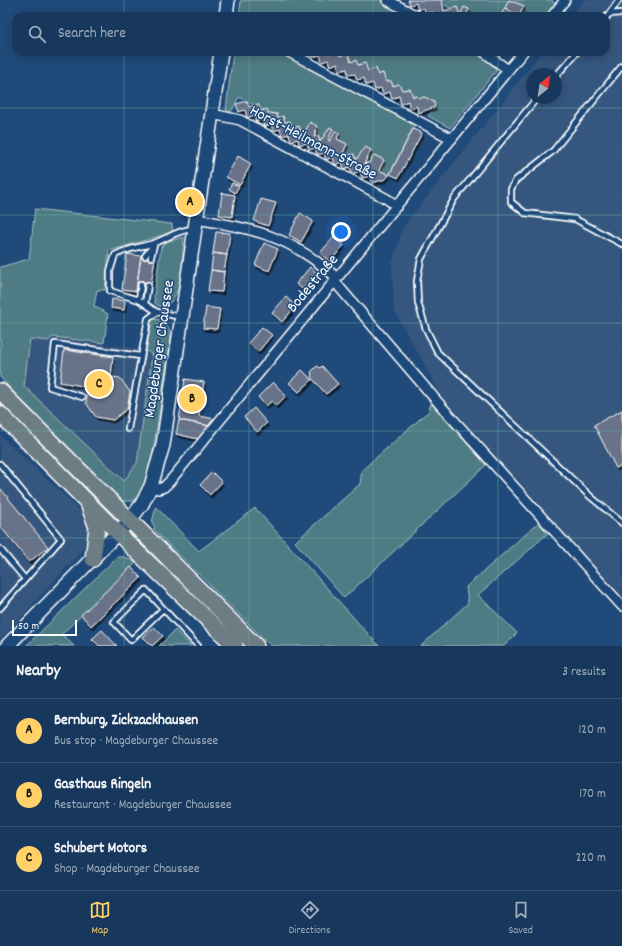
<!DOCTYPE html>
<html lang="en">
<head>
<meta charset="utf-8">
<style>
  body { margin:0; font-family:Dekko,sans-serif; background:#244365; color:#f1f3f6 }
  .compass { position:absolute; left:526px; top:68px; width:36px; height:36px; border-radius:50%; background:#17385c; box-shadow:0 2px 10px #0003; rotate:30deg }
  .scale { position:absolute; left:12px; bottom:10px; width:65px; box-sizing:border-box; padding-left:4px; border:2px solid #fff; border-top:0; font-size:11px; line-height:14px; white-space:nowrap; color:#fff; -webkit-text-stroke:3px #1f4a7a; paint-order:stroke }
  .you { position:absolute; left:341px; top:232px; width:14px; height:14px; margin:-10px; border:3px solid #fff; border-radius:50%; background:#1a73e8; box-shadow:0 0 0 6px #1a73e833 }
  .badge { display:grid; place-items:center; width:26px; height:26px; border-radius:50%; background:#ffd166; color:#111; font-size:13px; font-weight:700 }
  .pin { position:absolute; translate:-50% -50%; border:2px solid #fff; box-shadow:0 1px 4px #0006 }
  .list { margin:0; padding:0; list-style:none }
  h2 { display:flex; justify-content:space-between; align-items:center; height:52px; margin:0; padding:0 16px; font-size:17px }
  h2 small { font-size:13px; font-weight:400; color:#9eacbb }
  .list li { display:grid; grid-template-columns:26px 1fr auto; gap:12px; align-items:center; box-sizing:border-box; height:64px; padding:0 16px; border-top:1px solid #365272 }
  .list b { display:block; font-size:15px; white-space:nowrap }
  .list p { margin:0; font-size:13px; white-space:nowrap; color:#9eacbb }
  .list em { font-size:13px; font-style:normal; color:#9eacbb }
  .icon { flex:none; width:22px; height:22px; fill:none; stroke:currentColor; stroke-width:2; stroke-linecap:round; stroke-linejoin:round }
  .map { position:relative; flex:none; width:622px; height:646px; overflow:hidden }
  .search { position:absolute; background:#17385c; box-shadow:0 2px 10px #0003; left:12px; right:12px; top:12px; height:44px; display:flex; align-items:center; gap:10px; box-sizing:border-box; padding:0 14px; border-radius:12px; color:#9eacbb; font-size:15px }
  .sheet { height:244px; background:#17385c }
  nav { display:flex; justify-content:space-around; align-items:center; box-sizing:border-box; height:56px; border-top:1px solid #365272; background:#17385c; font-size:11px; color:#9eacbb }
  nav a { display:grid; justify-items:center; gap:2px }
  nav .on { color:#ffd166 }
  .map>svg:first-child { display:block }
  .built { fill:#35567e; fill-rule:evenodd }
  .green { fill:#507c84; stroke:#a8bec2 }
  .building { fill:#687288; stroke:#fff; filter:url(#shadow) }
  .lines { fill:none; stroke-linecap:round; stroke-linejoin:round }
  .service-casing { stroke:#fff; stroke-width:8 }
  .minor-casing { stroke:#fff; stroke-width:12 }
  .secondary-casing { stroke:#fff; stroke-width:16 }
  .primary-casing { stroke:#fff; stroke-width:18 }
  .service { stroke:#1f4a7a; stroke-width:4.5 }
  .minor { stroke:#1f4a7a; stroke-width:9 }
  .secondary { stroke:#1f4a7a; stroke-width:13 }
  .primary { stroke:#6d7d84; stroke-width:15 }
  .grid { fill:none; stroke:#63a6a1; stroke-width:1; stroke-opacity:0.55 }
  .labels { text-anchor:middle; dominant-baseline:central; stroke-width:3; stroke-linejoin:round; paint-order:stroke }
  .street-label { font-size:16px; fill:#fff; stroke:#1f4a7a }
</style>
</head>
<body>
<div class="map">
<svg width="622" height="646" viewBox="0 0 622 646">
  <defs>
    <filter id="shadow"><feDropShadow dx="1.5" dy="3" stdDeviation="0" flood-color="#0009"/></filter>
  </defs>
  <rect width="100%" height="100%" fill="#1f4a7a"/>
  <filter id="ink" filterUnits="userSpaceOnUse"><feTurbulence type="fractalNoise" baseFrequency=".025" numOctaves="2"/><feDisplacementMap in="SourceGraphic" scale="8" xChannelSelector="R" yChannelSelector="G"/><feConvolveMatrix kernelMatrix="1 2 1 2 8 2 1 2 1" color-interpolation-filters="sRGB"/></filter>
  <g filter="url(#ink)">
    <!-- built -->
    <path class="built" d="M584,0H622V597L446,404L394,310L392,263L403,227L542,52H606V16H571ZM532,74H556V98H532Z
      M52,337L146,350L152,354L137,463L124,481L24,386L30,339L48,341Z
      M0,435L88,518L91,526L90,535L84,548L0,640Z"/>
    <!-- green -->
    <path class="green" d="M241,0H379L409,16H267L260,13L249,16L242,13L239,16Z
      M435,0H552L555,5L547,16H466Z
      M233,52H283L416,122L389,175L239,97L231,112L226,110Z
      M333,52H478L493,61L496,71L450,128L428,116L435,107Z
      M35,209L172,224L173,232L109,251L105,290H97L94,306L108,314L104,343L53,337L48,341L30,339L24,386L124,481L137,463L152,355L146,350L152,321L154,319L162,320L170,330L171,338L150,471L141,494L133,501H121L115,497L30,411L0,377V267L29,259Z
      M184,237C182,255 184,309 159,306L155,303L154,297L161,247L166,242Z
      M431,403L486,465L344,598L295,542L360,484L362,470L429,411Z
      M156,507L199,551L255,508L379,646H271L153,529L155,528L152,522Z
      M539,522L547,534L478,595L517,633L504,646H421L468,603L466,587Z
      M117,557H125L136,563L62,634L74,646H26Z
      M175,630L191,646H159Z"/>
    <!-- building -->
    <path class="building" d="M408,0H442L444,11L457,7L460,15L464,7L469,9L466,16H434L433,12L426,14L424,8L418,10L416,3L410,5Z
      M509,0L524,6L519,16L505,8Z
      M505,8L519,16H500Z
      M311,52L332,53L339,52L340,56L348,53L351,62L356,60L358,65L365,63L368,71L376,68L378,75L383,73L386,82L391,81L393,86L399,84L402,90L410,89L413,97L417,96L419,98L425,97L434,102L435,107L418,113L417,106L410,109L408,101L401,104L399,96L392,99L390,92L383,94L381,88L375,90L373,83L366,85L364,78L357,80L355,74L348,75L347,69L339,71L338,63L330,66L328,60L322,62L320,55L313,57Z
      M247,101L249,107L258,104L261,111L267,109L268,113L277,114L278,118L283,116L285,122L290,121L292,128L299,126L301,132L306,130L310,122L317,126L314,137L318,135L320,142L330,127L333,129L328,140L330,141L335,131L339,133L337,139L347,144L343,153L344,156L354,154L356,160L365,147L371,150L364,164L370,162L374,155L384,160L379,170L389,175L386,179L372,183L371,176L362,178L360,171L352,174L350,167L344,169L342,162L335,165L333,157L326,160L324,153L317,155L315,148L309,150L307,143L299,145L298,139L291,141L289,134L282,136L280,129L273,131L271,124L264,127L262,119L256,122L254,115L247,118L245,110L239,112L236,104Z
      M413,129L422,133L398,178L390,174Z
      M238,156L251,164L240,185L226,177Z
      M232,183L239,186L235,193L229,189Z
      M222,193L235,195L232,217L219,215Z
      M261,199L276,203L268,226L254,221Z
      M300,213L313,221L301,242L289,235Z
      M216,232L230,233L227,255L213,253Z
      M334,237L344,245L330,262L320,253Z
      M264,243L278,249L269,271L255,265Z
      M213,253L227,255L224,272L211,270Z
      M127,254L141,256L136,291L122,289Z
      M141,256L155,258L151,285L137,284Z
      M310,267L320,276L306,292L296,284Z
      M211,270L224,272L222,292L208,291Z
      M286,297L296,306L282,322L272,313Z
      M112,299L125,301L124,310L111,308Z
      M206,307L220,309L217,329L203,328Z
      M262,327L272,335L258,352L248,343Z
      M64,350L113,357L111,377L120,378L130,392L127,409L113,420L96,417L86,403L88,387L60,382Z
      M317,366L320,368L322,366L338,384L326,394L311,377L312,375L311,372Z
      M302,370L312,380L299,392L289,383Z
      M185,379L204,382L199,416L215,419L210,426L179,420Z
      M273,382L286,396L276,406L272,401L266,406L258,397Z
      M254,408L267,423L257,432L244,417Z
      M622,410V465L616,468L594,425Z
      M179,420L210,426L198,439L176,434Z
      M212,472L222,482L210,495L200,485Z
      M0,488L48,547L29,562L0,526Z
      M131,567L141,578L91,626L81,615Z
      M154,627L163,636L152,646L143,637Z
      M102,630L117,646H99L92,639Z"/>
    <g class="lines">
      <!-- service casing -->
      <g class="service-casing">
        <path id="service" d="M609,14L619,0
          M606,18L609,14L622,13
          M622,66L553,151L516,180L511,189V202L525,213L575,219L622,244
          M556,76L577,52
          M537,98L454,199L421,259L417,281L418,303L426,329L438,353L591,497L622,523
          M145,256L155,243
          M151,257L154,245
          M141,284L139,300L157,312L181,317
          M139,300L110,291V271L115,255C128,248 141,247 154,243C167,239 179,229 193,229
          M145,304L148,285
          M82,397L50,387L55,344L140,356
          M128,429L148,319L157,312
          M0,464L61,539L0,608
          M0,549L25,579
          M163,609L131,640L114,622L146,590L198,646"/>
      </g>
      <!-- minor casing -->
      <g class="minor-casing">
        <path id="minor" d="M387,0L417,16
          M552,16L565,0
          M289,52L452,139
          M484,52L508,70
          M212,114L240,120L387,199L397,206
          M196,219C256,229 290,236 337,278
          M334,281L442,407L622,606
          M151,486L158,489L164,487L170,481L523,52"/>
      </g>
      <!-- secondary casing -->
      <g class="secondary-casing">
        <path id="secondary" d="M226,16L228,0
          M7,646L130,520L142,504L151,486L163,445L221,52"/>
      </g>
      <!-- primary casing -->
      <g class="primary-casing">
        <path id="primary" d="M0,391L256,646
          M0,414L132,547L235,646
          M89,506L97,527L93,559"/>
      </g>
      <!-- service -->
      <use href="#service" class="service"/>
      <!-- minor -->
      <use href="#minor" class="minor"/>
      <!-- secondary -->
      <use href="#secondary" class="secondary"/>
      <!-- primary -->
      <use href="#primary" class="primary"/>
    </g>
  </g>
  <!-- grid -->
  <path class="grid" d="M124,0V16M249,0V16M373,0V16M498,0V16M124,52V646M249,52V646M373,52V646M498,52V646M0,108H622M0,215H622M0,323H622M0,431H622M0,538H622"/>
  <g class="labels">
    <!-- street labels -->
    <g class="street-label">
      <text transform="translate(313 143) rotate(28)">Horst-Heilmann-Straße</text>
      <text transform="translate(313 284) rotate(-50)">Bodestraße</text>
      <text transform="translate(160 349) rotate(-82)">Magdeburger Chaussee</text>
    </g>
  </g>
</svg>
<svg class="compass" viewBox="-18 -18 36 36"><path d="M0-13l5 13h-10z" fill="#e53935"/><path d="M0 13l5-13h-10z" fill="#9eacbb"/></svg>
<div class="scale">50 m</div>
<div class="you"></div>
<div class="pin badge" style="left:190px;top:202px">A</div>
<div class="pin badge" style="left:192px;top:399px">B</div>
<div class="pin badge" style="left:99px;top:384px">C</div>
<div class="search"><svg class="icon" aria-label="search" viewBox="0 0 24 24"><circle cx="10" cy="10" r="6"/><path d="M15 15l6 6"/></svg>Search here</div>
</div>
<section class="sheet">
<h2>Nearby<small>3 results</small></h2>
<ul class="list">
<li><span class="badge">A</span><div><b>Bernburg, Zickzackhausen</b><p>Bus stop · Magdeburger Chaussee</p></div><em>120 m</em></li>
<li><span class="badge">B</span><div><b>Gasthaus Ringeln</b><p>Restaurant · Magdeburger Chaussee</p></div><em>170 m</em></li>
<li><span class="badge">C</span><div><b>Schubert Motors</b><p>Shop · Magdeburger Chaussee</p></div><em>220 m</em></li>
</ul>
</section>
<nav>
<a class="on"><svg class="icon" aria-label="map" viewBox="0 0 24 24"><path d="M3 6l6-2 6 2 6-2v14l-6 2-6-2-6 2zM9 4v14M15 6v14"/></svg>Map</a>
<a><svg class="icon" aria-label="directions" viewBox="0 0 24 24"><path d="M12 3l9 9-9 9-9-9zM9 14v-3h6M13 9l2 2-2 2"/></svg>Directions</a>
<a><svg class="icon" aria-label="saved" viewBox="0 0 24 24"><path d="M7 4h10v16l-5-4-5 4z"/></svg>Saved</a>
</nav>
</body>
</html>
